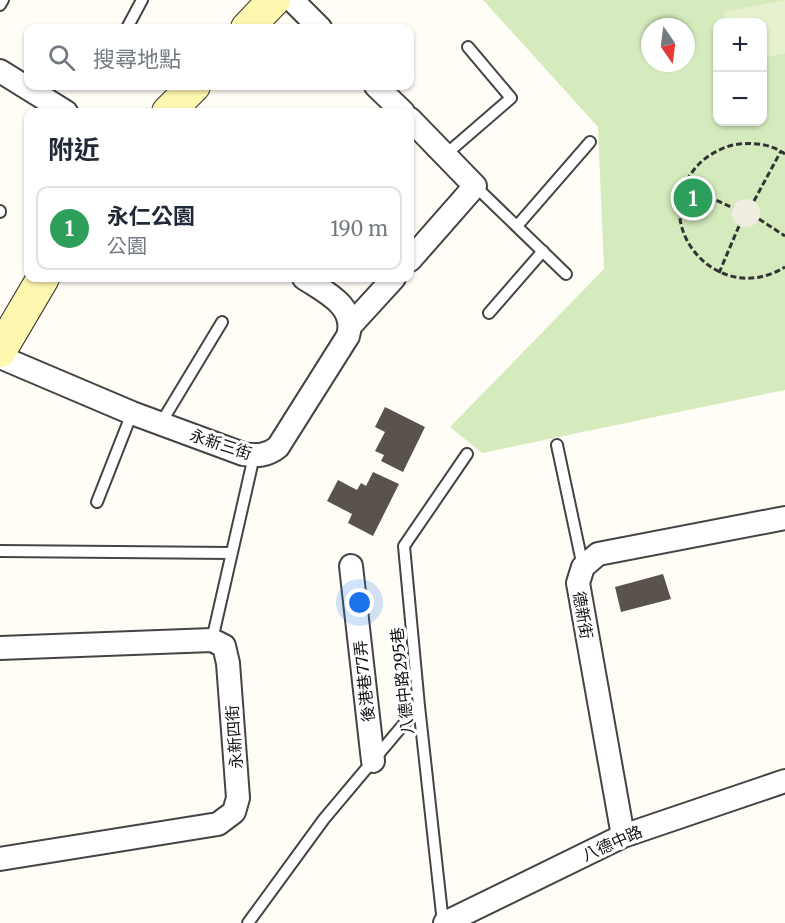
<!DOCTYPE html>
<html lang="zh-TW">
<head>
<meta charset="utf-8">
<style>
  body { margin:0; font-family:Merriweather,"Noto Sans TC",serif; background:#f6f6f7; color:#1f2937 }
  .controls { position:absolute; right:18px; top:18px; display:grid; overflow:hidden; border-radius:12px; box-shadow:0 2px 4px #0004 }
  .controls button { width:54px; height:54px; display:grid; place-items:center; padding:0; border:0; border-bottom:2px solid #e0e1e3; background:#fff; color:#1f2937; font:30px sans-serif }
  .compass { position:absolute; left:641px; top:18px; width:54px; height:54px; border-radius:50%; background:#fff; box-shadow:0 2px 4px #0004; rotate:166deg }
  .you { position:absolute; left:360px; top:603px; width:21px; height:21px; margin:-15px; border:4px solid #fff; border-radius:50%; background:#1a73e8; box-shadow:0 0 0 9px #1a73e833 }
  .badge { display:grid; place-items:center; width:39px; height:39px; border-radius:50%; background:#1a73e8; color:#fff; font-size:20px; font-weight:700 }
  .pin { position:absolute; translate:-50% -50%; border:3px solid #fff; box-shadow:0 2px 6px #0006 }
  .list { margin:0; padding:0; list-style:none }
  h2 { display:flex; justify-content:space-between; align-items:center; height:78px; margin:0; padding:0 24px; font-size:26px }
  h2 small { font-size:20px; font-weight:400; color:#747a83 }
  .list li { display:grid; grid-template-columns:39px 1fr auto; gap:18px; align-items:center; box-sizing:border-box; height:84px; margin:0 12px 12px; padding:0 12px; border:2px solid #e0e1e3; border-radius:12px }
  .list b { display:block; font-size:22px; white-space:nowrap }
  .list p { margin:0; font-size:20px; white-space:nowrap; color:#747a83 }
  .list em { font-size:20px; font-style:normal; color:#747a83 }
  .icon { flex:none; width:33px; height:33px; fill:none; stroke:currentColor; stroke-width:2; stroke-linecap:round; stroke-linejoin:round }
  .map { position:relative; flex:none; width:785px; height:923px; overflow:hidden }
  .search { position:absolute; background:#fff; box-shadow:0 2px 4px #0004; left:24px; top:24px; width:390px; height:66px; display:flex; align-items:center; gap:15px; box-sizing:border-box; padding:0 21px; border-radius:12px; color:#747a83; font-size:22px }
  .panel { position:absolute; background:#fff; box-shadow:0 2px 4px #0004; left:24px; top:108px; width:390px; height:174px; border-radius:12px }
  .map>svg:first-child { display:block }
  .green { fill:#d5ebbd; fill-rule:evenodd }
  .pitch { fill:#e6f2cf }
  .plaza { fill:#f1ede2 }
  .building { fill:#5a524d }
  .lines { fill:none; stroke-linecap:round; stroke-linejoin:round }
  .lane-casing { stroke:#444; stroke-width:14 }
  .street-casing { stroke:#444; stroke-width:26 }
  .secondary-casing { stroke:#333; stroke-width:34 }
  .path { stroke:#333; stroke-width:3; stroke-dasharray:6 3; stroke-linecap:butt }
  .lane { stroke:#fff; stroke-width:10 }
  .street { stroke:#fff; stroke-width:22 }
  .secondary { stroke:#fff6b0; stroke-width:32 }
  .labels { text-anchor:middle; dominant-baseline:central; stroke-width:6; stroke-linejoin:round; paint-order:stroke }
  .street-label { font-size:16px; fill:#111; stroke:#fff }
</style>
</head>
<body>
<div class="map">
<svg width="785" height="923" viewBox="0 0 785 923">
  <rect width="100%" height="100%" fill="#fffdf5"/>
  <!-- green -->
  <path class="green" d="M483,0H785V390L482,453L450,427L604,269L598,127ZM718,22H762V122H718ZM650,27H686V63H650Z"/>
  <!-- pitch -->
  <path class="pitch" d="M785,0V53L763,58L762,22H726L724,12Z"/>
  <!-- plaza -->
  <path class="plaza" d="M732 213a14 14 0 1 1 28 0a14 14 0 1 1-28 0Z"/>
  <!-- building -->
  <path class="building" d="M385,407L425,427L403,472L381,461L384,455L375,451L385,432L375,427Z
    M373,472L399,484L373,536L348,523L352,514L327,501L338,480L357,490L361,483L366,486Z
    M663,574L671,599L621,612L615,587Z"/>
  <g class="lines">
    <!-- lane casing -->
    <g class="lane-casing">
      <path id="lane" d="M0,5L3,0
        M127,28L142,0
        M445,155L511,98L468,47
        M475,186L566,274
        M0,211V212
        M517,226L590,142
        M489,313L543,251
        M161,423L222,322
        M557,445L583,567
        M97,502L132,413
        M0,551L231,553
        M212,640L254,456
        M248,923L324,819L419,706
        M443,923L419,706L404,546L467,454"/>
    </g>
    <!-- street casing -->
    <g class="street-casing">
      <path id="street" d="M292,0L320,28
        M0,71L66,112
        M376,86L403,112
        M410,119L475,186L410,260
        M351,325L394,278
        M0,357L132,413L243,454C257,456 267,456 278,447L348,336C357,306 325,292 304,278
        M351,566L373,761
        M0,648L212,640L224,646L228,663L238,798L234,812L218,824L0,859
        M623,836L578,583L583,567L598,554L785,518
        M445,923L623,836L785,781"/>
    </g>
    <!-- secondary casing -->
    <g class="secondary-casing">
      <path id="secondary" d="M247,28L274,0
        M168,112L194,86
        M0,351L43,278"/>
    </g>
    <!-- path -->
    <path class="path" d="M785,154C770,143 750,142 733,145C721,148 710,154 701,162C642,219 715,310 785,267
      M684,185L733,208
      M754,201L781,151
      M759,219L785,236
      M719,273L739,226"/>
    <!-- lane -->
    <use href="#lane" class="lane"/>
    <!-- street -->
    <use href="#street" class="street"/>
    <!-- secondary -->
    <use href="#secondary" class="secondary"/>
  </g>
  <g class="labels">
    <!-- street labels -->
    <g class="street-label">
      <text transform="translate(221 444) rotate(18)">永新三街</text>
      <text transform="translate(583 615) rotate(80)">德新街</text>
      <text transform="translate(364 681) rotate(-96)">後港巷77弄</text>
      <text transform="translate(402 681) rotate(-96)">八德中路295巷</text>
      <text transform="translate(234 737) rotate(-94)">永新四街</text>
      <text transform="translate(612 843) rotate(-24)">八德中路</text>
    </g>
  </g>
</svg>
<div class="controls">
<button>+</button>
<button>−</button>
</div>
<svg class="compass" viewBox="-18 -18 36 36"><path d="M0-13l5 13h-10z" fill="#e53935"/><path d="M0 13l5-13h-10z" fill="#747a83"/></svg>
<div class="you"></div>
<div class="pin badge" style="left:693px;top:198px;background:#2e9e5b">1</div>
<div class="search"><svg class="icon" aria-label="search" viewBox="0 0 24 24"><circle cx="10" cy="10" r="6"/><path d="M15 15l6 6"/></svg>搜尋地點</div>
<section class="panel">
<h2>附近<small></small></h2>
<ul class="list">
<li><span class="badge" style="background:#2e9e5b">1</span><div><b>永仁公園</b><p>公園</p></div><em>190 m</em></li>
</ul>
</section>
</div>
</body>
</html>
